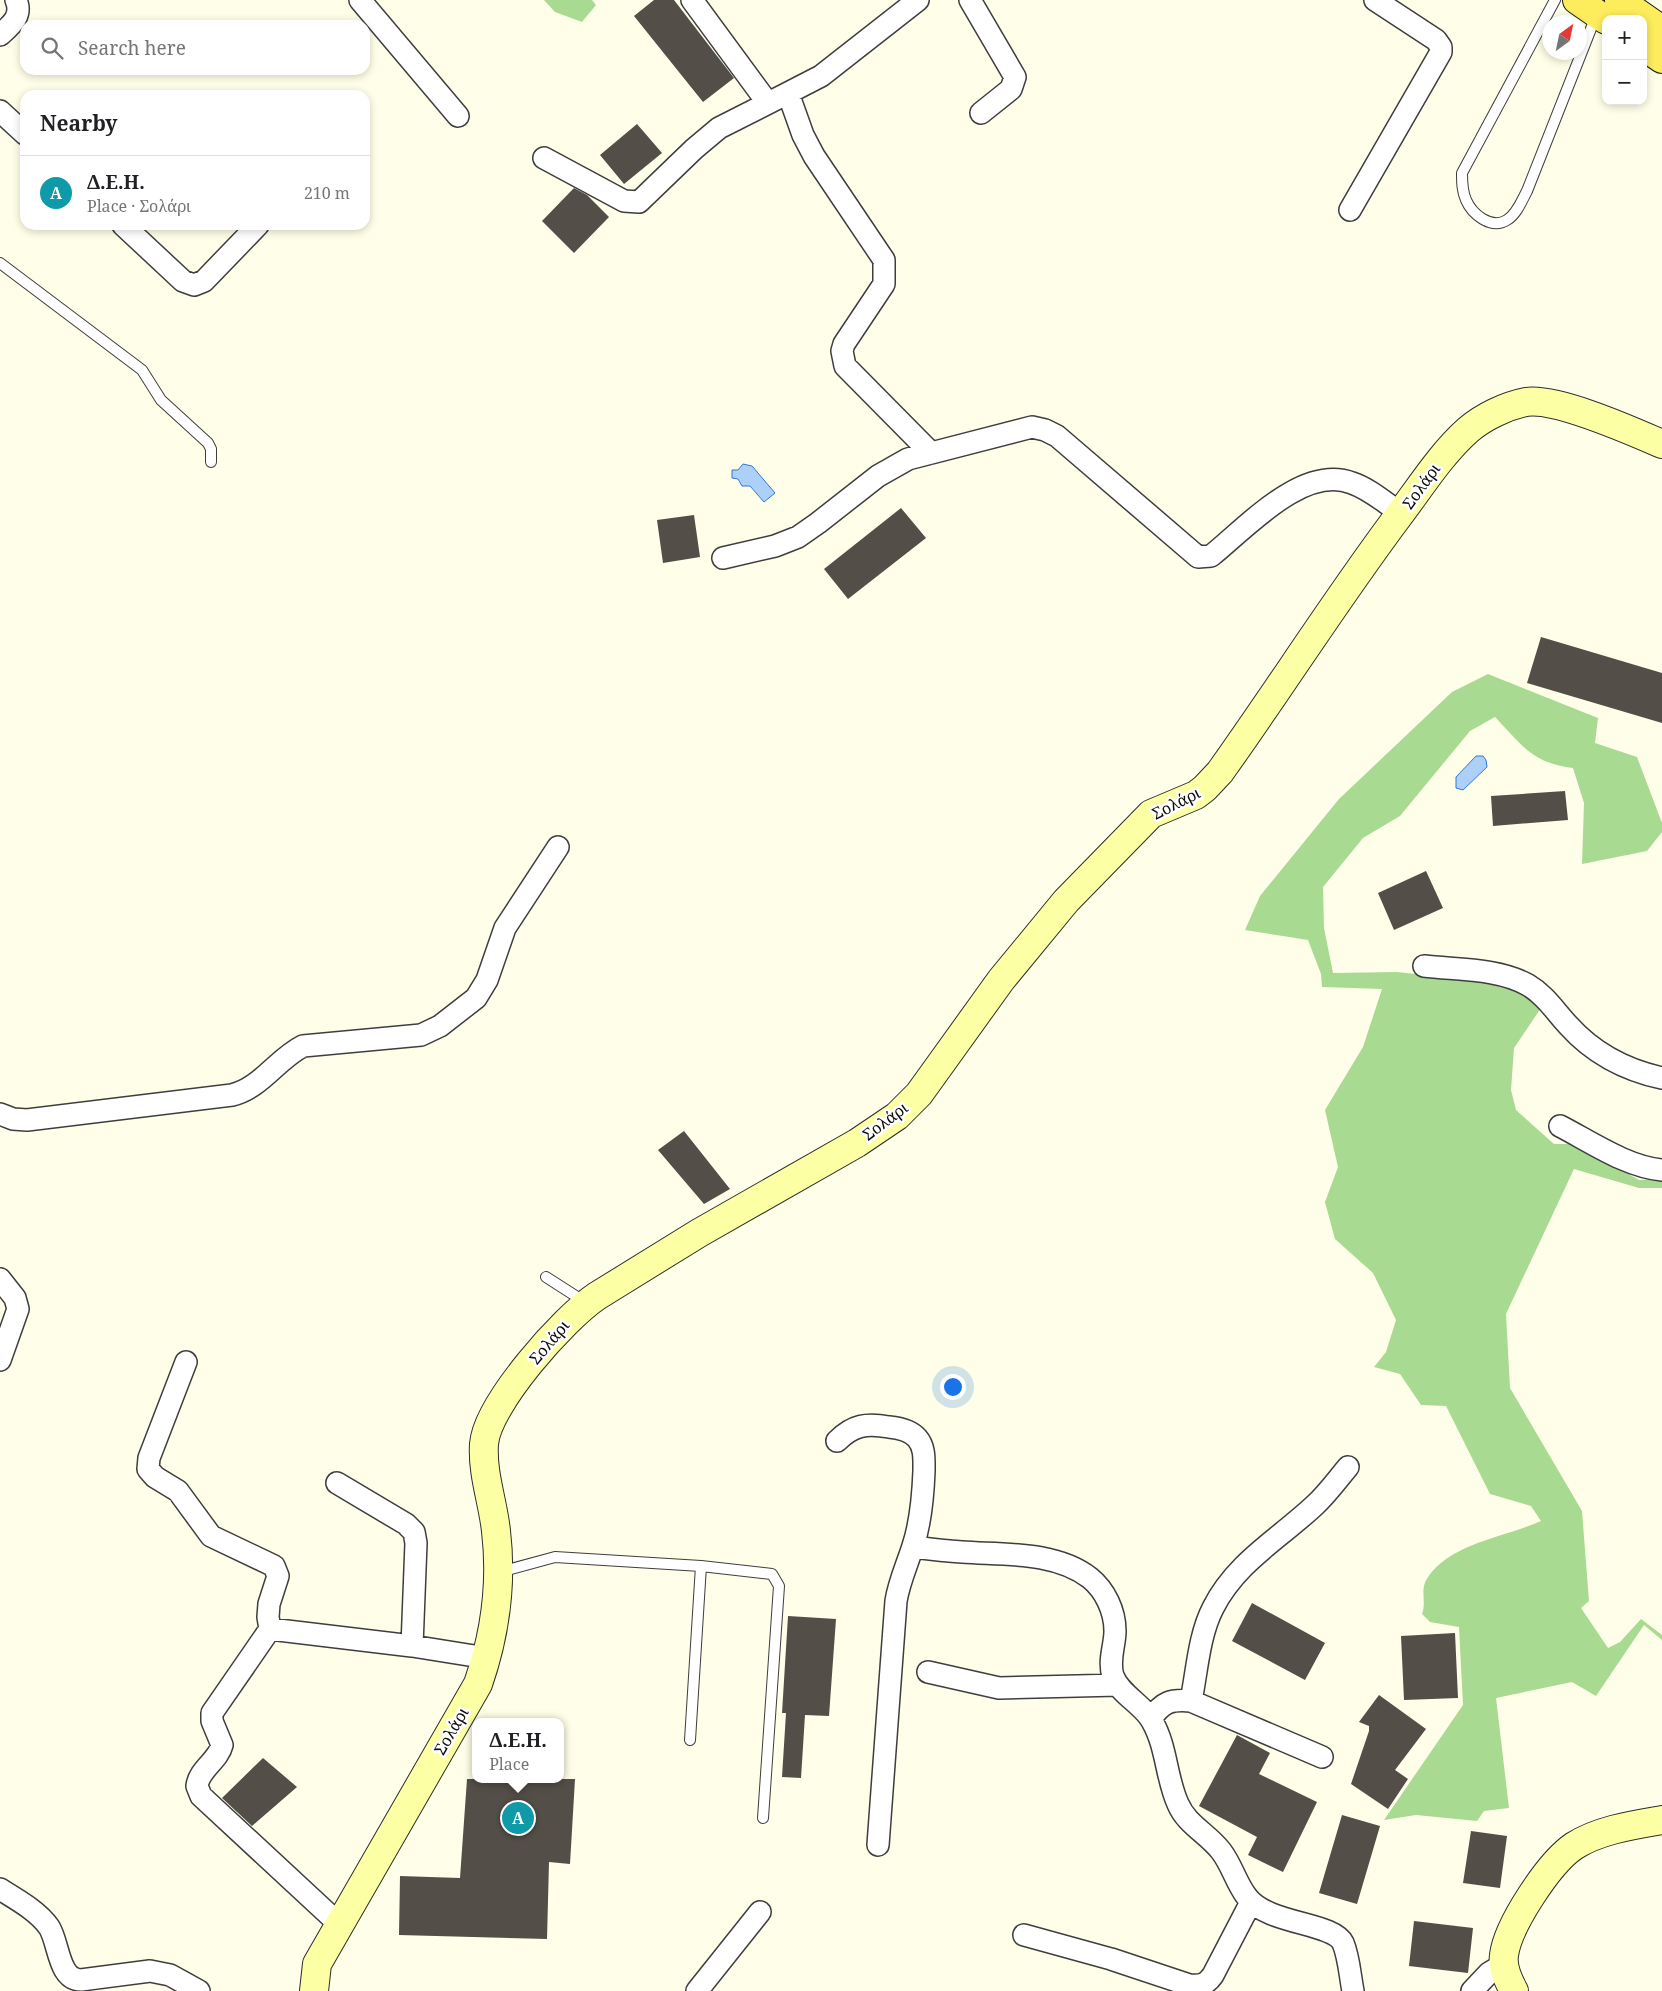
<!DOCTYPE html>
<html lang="en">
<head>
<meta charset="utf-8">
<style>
  body { margin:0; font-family:"Noto Serif",serif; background:#f6f6f6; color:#202124 }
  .controls { position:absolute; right:15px; top:15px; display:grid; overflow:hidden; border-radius:10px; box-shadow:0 2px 8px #0003 }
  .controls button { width:45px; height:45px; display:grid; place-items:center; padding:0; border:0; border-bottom:1px solid #e0e0e0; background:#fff; color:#202124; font:25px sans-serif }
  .compass { position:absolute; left:1542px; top:15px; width:45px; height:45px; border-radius:50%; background:#fff; box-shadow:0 2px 8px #0003; rotate:33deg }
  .you { position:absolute; left:952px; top:1386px; width:18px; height:18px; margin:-12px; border:4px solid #fff; border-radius:50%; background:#1a73e8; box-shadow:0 0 0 8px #1a73e833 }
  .badge { display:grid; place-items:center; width:32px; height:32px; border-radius:50%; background:#2563eb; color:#fff; font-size:16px; font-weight:700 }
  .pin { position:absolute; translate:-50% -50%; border:2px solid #fff; box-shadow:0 1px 5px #0006 }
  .popup { position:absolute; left:472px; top:1718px; width:92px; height:65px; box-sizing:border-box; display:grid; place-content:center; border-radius:10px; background:#fff; filter:drop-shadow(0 1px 4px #0005); font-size:16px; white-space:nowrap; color:#757577 }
  .popup b { font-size:19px; color:#202124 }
  .popup::after { content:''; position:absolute; left:50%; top:100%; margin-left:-10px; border:10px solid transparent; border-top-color:#fff }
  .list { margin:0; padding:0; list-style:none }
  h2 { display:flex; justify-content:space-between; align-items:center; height:65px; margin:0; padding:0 20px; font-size:21px }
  h2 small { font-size:16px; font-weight:400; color:#757577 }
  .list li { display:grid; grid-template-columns:32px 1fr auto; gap:15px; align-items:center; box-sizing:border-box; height:75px; padding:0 20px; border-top:1px solid #e0e0e0 }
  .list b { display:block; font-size:19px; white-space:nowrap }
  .list p { margin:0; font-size:16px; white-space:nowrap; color:#757577 }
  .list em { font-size:16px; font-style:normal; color:#757577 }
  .icon { flex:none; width:28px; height:28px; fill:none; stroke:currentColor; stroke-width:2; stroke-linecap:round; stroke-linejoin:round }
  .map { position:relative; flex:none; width:1662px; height:1991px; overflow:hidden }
  .search { position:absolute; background:#fff; box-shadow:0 2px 8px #0003; left:20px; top:20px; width:350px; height:55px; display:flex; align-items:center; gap:12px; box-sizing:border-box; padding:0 18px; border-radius:15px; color:#757577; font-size:19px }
  .panel { position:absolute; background:#fff; box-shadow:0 2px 8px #0003; left:20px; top:90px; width:350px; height:140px; border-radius:15px }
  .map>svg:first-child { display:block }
  .forest { fill:#a8db91 }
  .water { fill:#acd0f8; stroke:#317ad1 }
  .building { fill:#534e47 }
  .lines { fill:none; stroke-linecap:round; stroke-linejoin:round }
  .lane-casing { stroke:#3e3e3e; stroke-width:12 }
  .street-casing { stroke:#3e3e3e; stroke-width:24 }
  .secondary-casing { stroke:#2d2d2d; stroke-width:30 }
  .primary-casing { stroke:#1c1c1c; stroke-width:30 }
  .lane { stroke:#fff; stroke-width:10 }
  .street { stroke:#fff; stroke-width:21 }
  .secondary { stroke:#fcffa3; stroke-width:28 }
  .primary { stroke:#fdec5b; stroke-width:28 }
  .labels { text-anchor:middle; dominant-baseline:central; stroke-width:5; stroke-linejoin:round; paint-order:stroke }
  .street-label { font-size:16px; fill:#0b0b0b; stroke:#fff }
</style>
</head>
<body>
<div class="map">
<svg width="1662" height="1991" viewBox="0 0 1662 1991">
  <rect width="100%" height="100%" fill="#fffee8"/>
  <!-- forest -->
  <path class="forest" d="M544,0H592L596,5L582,22L555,12Z
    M1488,674L1598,718L1595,743L1637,757L1662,823V832L1647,851L1582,864L1584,803L1573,768C1532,763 1522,745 1495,717L1470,731L1400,816L1363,838L1323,887L1324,928L1333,973L1397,972L1481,981L1520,990L1541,1008L1514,1048L1511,1090L1516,1110L1554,1144H1575L1639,1180L1662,1179V1188H1639L1574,1169L1506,1314L1510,1388L1582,1511L1589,1601L1581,1608L1608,1648L1620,1642L1641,1619L1662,1635V1640L1644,1625L1596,1696L1572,1682L1496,1698L1509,1808L1484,1811L1477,1821L1416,1815L1384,1820L1463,1705L1459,1627L1430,1622L1422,1614C1427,1601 1419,1590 1428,1577C1451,1543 1506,1537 1541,1521L1531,1506L1490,1494L1446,1406L1421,1405L1400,1374L1374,1367L1386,1352L1396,1320L1373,1273L1335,1239L1325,1202L1338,1167L1325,1110L1363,1047L1382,989L1322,987L1321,974L1308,940L1245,930L1260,896L1339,799L1452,692Z"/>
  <!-- water -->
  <path class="water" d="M743,464L752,466L775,493L764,502L750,486H742L738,479L732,478V470H738Z
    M1476,756H1483L1486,760L1487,767L1463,790L1456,788V777Z"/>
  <!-- building -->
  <path class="building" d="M654,0H674L734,78L703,102L634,16Z
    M637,124L662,153L624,184L600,155Z
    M574,188L587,195L609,217L574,253L542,221Z
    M901,508L926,538L848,599L824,569Z
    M694,515L700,557L663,563L657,520Z
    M1541,637L1662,673V723L1527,683Z
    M1565,791L1568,820L1493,826L1491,796Z
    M1426,871L1443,908L1394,930L1378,893Z
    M684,1131L730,1189L704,1204L658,1150Z
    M1252,1603L1325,1643L1305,1680L1232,1641Z
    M788,1616L836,1619L829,1716L805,1715L801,1778L782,1777L786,1713H782Z
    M1455,1633L1458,1698L1404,1700L1401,1636Z
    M1379,1695L1426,1729L1395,1770L1408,1779L1388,1809L1351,1784L1369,1731V1726L1359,1722Z
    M1237,1735L1270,1753L1259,1774L1317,1802L1283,1872L1248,1855L1257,1837L1199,1806Z
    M263,1758L297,1787L252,1826L222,1798Z
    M467,1779H575L570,1864L549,1862L547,1939L399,1935L400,1876L460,1878Z
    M1342,1815L1380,1826L1357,1904L1319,1893Z
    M1471,1831L1507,1836L1500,1888L1463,1883Z
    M1414,1921L1473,1928L1468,1973L1409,1966Z"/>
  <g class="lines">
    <!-- lane casing -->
    <g class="lane-casing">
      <path id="lane" d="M1555,0L1462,173C1462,182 1462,191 1466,200C1472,214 1491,230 1507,220C1517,214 1522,200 1527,191L1596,16
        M0,263L142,370L161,400L208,443L211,449V462
        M546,1277L585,1302
        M500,1572L555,1557L701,1566L772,1574L779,1586L763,1818
        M690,1740L701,1566"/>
    </g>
    <!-- street casing -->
    <g class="street-casing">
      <path id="street" d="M360,0L458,116
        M692,0L767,102
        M918,0L821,76L788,93L803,135L814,156L884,260V284L844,344L842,351L845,366L931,453
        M970,0L1015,77L1011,89L981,113
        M0,35C11,25 23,16 16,0
        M0,111L25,134
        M544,158L624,201L639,202L694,149L719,128L788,93
        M1350,210L1441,52V47L1436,40L1375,0
        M123,225L183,281L194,285L204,281L258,225
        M723,558L775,546L798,537L818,523L878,476L908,459L1032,427L1045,430L1057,436L1198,557L1211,556C1246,528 1303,464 1352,483C1370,489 1385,503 1401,513
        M1424,966C1457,970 1498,968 1528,985C1545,995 1555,1011 1568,1025C1593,1053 1625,1070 1662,1078
        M0,1114L13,1119L27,1120L232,1095C261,1088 277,1059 303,1046L421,1035L440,1026L476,998L487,980L505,928L558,847
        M1560,1126C1591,1142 1627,1167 1662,1170
        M0,1279L15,1298L18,1309L0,1360
        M186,1362L149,1458L148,1469L155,1477L178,1491L211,1536L274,1566L278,1576L269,1604L268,1617L270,1629L212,1713V1721L222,1745C218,1761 199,1769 197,1786L201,1796L339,1924
        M837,1441C853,1425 866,1423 889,1427C899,1428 910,1430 917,1438C925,1447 924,1459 924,1471C923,1497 921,1522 913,1546C907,1565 899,1582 896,1601L878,1845
        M337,1483L406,1524L414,1532L416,1543L412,1646
        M913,1547C929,1549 946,1551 962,1552C1003,1555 1055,1551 1090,1578C1105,1590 1115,1611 1115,1631C1115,1646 1108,1660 1113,1676C1120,1695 1143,1704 1152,1721C1167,1747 1166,1778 1178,1804C1187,1825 1207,1833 1221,1851C1232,1865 1236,1883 1247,1897C1268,1925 1333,1922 1343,1943C1349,1957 1350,1976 1353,1991
        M270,1629L412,1646L487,1658
        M928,1672L999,1688L1118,1685
        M1191,1701C1197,1671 1199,1635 1213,1608C1236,1562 1279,1539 1315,1505C1327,1494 1337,1480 1348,1467
        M1151,1719C1162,1702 1171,1699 1191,1701L1322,1757
        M0,1889C16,1899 38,1911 49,1927C59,1942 58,1980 81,1980L150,1971L170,1975L199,1991
        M1024,1935L1111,1959L1189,1985C1201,1986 1206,1985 1213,1975L1251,1902
        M697,1991L760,1912
        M1472,1991L1489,1973L1504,1964"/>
    </g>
    <!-- secondary casing -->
    <g class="secondary-casing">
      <path id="secondary" d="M314,1991L317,1964L478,1684C495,1635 502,1582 496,1531C493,1502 482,1474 484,1444C487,1404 564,1318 597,1296L699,1233L857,1143L897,1116L919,1094L1001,980L1066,901L1151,814L1196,795L1205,788L1220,772C1280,688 1335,601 1397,518C1420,488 1440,455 1468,430C1483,417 1506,406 1526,402C1556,397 1632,431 1662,444
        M1514,1991C1508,1980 1502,1968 1504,1955C1508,1925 1549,1863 1574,1846C1599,1830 1633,1825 1662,1820"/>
    </g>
    <!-- primary casing -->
    <g class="primary-casing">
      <path id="primary" d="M1577,0L1606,20
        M1619,0L1662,30
        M1643,46L1662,59"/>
    </g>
    <!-- lane -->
    <use href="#lane" class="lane"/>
    <!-- street -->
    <use href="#street" class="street"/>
    <!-- secondary -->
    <use href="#secondary" class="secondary"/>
    <!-- primary -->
    <use href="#primary" class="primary"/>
  </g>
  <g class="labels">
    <!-- street labels -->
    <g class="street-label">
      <text transform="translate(1421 486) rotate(-54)">Σολάρι</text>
      <text transform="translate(1176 803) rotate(-27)">Σολάρι</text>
      <text transform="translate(885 1121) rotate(-37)">Σολάρι</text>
      <text transform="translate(549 1342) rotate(-50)">Σολάρι</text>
      <text transform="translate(451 1731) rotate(-60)">Σολάρι</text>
    </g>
  </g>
</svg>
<div class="controls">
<button>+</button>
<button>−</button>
</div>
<svg class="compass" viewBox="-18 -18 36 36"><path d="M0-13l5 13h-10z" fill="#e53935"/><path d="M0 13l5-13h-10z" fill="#757577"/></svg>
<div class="you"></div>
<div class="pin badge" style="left:518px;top:1818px;background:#0f9aa8">A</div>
<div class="popup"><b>Δ.Ε.Η.</b>Place</div>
<div class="search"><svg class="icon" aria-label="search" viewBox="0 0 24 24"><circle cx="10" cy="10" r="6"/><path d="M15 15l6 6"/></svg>Search here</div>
<section class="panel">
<h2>Nearby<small></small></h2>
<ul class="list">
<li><span class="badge" style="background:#0f9aa8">A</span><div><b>Δ.Ε.Η.</b><p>Place · Σολάρι</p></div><em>210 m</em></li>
</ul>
</section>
</div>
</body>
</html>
